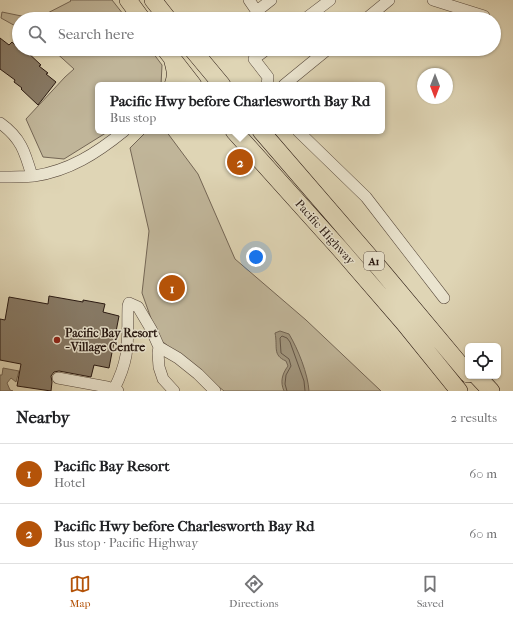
<!DOCTYPE html>
<html lang="en">
<head>
<meta charset="utf-8">
<style>
  body { margin:0; font-family:"IM FELL French Canon",serif; background:#f2f2f2; color:#202124 }
  .controls { position:absolute; right:12px; bottom:12px; display:grid; overflow:hidden; border-radius:6px; box-shadow:0 1px 3px #0004 }
  .controls button { width:36px; height:36px; display:grid; place-items:center; padding:0; border:0; border-bottom:1px solid #e0e0e0; background:#fff; color:#202124; font:20px sans-serif }
  .compass { position:absolute; left:417px; top:68px; width:36px; height:36px; border-radius:50%; background:#fff; box-shadow:0 1px 3px #0004; rotate:180deg }
  .you { position:absolute; left:256px; top:257px; width:14px; height:14px; margin:-10px; border:3px solid #fff; border-radius:50%; background:#1a73e8; box-shadow:0 0 0 6px #1a73e833 }
  .badge { display:grid; place-items:center; width:26px; height:26px; border-radius:50%; background:#b45309; color:#fff; font-size:13px; font-weight:700 }
  .pin { position:absolute; translate:-50% -50%; border:2px solid #fff; box-shadow:0 1px 4px #0006 }
  .popup { position:absolute; left:95px; top:82px; width:290px; height:52px; box-sizing:border-box; display:grid; place-content:center; border-radius:6px; background:#fff; filter:drop-shadow(0 1px 3px #0005); font-size:13px; white-space:nowrap; color:#757577 }
  .popup b { font-size:15px; color:#202124 }
  .popup::after { content:''; position:absolute; left:50%; top:100%; margin-left:-8px; border:8px solid transparent; border-top-color:#fff }
  .list { margin:0; padding:0; list-style:none }
  h2 { display:flex; justify-content:space-between; align-items:center; height:52px; margin:0; padding:0 16px; font-size:17px }
  h2 small { font-size:13px; font-weight:400; color:#757577 }
  .list li { display:grid; grid-template-columns:26px 1fr auto; gap:12px; align-items:center; box-sizing:border-box; height:60px; padding:0 16px; border-top:1px solid #e0e0e0 }
  .list b { display:block; font-size:15px; white-space:nowrap }
  .list p { margin:0; font-size:13px; white-space:nowrap; color:#757577 }
  .list em { font-size:13px; font-style:normal; color:#757577 }
  .icon { flex:none; width:22px; height:22px; fill:none; stroke:currentColor; stroke-width:2; stroke-linecap:round; stroke-linejoin:round }
  .map { position:relative; flex:none; width:513px; height:391px; overflow:hidden }
  .search { position:absolute; background:#fff; box-shadow:0 1px 3px #0004; left:12px; right:12px; top:12px; height:44px; display:flex; align-items:center; gap:10px; box-sizing:border-box; padding:0 14px; border-radius:22px; color:#757577; font-size:15px }
  .sheet { height:172px; background:#fff }
  nav { display:flex; justify-content:space-around; align-items:center; box-sizing:border-box; height:56px; border-top:1px solid #e0e0e0; background:#fff; font-size:11px; color:#757577 }
  nav a { display:grid; justify-items:center; gap:2px }
  nav .on { color:#b45309 }
  .map>svg:first-child { display:block }
  .green { fill:#c0b599; stroke:#746655 }
  .water { fill:#a1957d; stroke:#716352 }
  .lines { fill:none; stroke-linecap:round; stroke-linejoin:round }
  .shore { stroke:#645647; stroke-width:1 }
  .building { fill:#877a66; stroke:#281811 }
  .minor-casing { stroke:#56473a; stroke-width:12 }
  .highway-casing { stroke:#281811; stroke-width:18 }
  .minor { stroke:#eae4cf; stroke-width:11 }
  .highway { stroke:#dfd5b5; stroke-width:17 }
  .poi-dot { fill:#8f2418; stroke:#eae4cf; stroke-width:1.5 }
  .labels { text-anchor:middle; dominant-baseline:central; stroke-width:3; stroke-linejoin:round; paint-order:stroke }
  .shield { fill:#eae4cf; stroke:#62554a; stroke-width:1 }
  .shield-label { font-size:11px; font-weight:bold; fill:#281811 }
  .street-label { font-size:12px; fill:#281811; stroke:#eae4cf }
  .poi-label { font-size:12px; font-weight:bold; fill:#281811; stroke:#eae4cf; text-anchor:start }
</style>
</head>
<body>
<div class="map">
<svg width="513" height="391" viewBox="0 0 513 391">
  <rect width="100%" height="100%" fill="#dfd5b5"/>
  <filter id="stains"><feTurbulence type="fractalNoise" baseFrequency=".005" numOctaves="4"/><feColorMatrix values="0 0 0 0 .2 0 0 0 0 .09 0 0 0 0 .02 0 0 0 .5 -.17"/></filter>
  <radialGradient id="worn" r=".72"><stop offset=".6" stop-color="#630" stop-opacity="0"/><stop offset="1" stop-color="#630" stop-opacity=".3"/></radialGradient>
  <!-- green -->
  <path class="green" d="M70,0H112L127,19H19V28L1,18L2,12L36,19L71,1Z
    M52,49H150L162,65L161,85H98V131H109L64,159L43,157L26,119L65,77L74,69Z
    M147,131H166L198,174L235,259L306,320L381,391H224L158,338L142,293L149,231L130,148Z"/>
  <!-- water -->
  <path class="water" d="M280,331L289,334C298,349 308,374 309,391H284C280,382 282,374 288,366L286,361C272,355 278,347 275,333Z
    M3,368L19,371L16,382L11,378L7,383L10,390L13,391H0V375H2Z"/>
  <g class="lines">
    <!-- shore -->
    <path class="shore" d="M287,391L285,384L286,375L291,366L289,359L281,353L280,338L282,336L287,338L290,342L304,381L305,391"/>
  </g>
  <!-- building -->
  <path class="building" d="M0,38L9,45L12,42L19,48V49L24,51L25,50L41,65L39,66L48,73L46,74L56,82L38,105L21,89L22,88L14,82L15,80L0,69Z
    M49,296L83,302V300L105,304L103,312L119,316L109,368L94,365L91,377L59,371L54,372L51,376L52,382L51,391L17,386L21,364L0,360V319L5,320L9,297L48,304Z"/>
  <g class="lines">
    <!-- minor casing -->
    <g class="minor-casing">
      <path id="minor" d="M249,0L262,19
        M433,0L484,16L485,19
        M257,11L271,0
        M305,19L330,0
        M366,19L389,0
        M267,85L268,77L254,59L267,49
        M284,85L328,49
        M0,123C21,138 25,152 32,176
        M298,131L366,197L444,298
        M0,177C11,177 23,177 34,176C69,171 97,153 124,131
        M159,347L178,358L198,374L215,391
        M58,378L107,387L118,391
        M114,389C131,356 127,341 128,306L129,303L138,307L151,329L159,347L158,353L159,367L163,379L174,391"/>
    </g>
    <!-- highway casing -->
    <g class="highway-casing">
      <path id="highway" d="M128,0L142,19
        M153,0L168,19
        M165,49L193,85
        M192,49L222,85
        M172,58C175,69 177,75 173,85
        M234,131L340,249L404,323L459,391
        M261,131L381,270L468,374
        M477,376L491,391"/>
    </g>
    <!-- minor -->
    <use href="#minor" class="minor"/>
    <!-- highway -->
    <use href="#highway" class="highway"/>
  </g>
  <!-- markers -->
  <circle class="poi-dot" cx="57" cy="340" r="4"/>
  <g class="labels">
    <!-- shield labels -->
    <rect class="shield" x="364" y="252" width="20" height="18" rx="3"/>
    <g class="shield-label">
      <text x="374" y="261">A1</text>
    </g>
    <!-- street labels -->
    <g class="street-label">
      <text transform="translate(325 232) rotate(48)">Pacific Highway</text>
    </g>
    <!-- poi labels -->
    <g class="poi-label">
      <text x="65" y="333">Pacific Bay Resort<tspan x="65" dy="14">- Village Centre</tspan></text>
    </g>
  </g>
  <rect width="100%" height="100%" filter="url(#stains)"/>
  <rect width="100%" height="100%" fill="url(#worn)"/>
</svg>
<div class="controls">
<button><svg class="icon" aria-label="locate" viewBox="0 0 24 24"><circle cx="12" cy="12" r="6"/><path d="M12 2v4M12 18v4M2 12h4M18 12h4"/></svg></button>
</div>
<svg class="compass" viewBox="-18 -18 36 36"><path d="M0-13l5 13h-10z" fill="#e53935"/><path d="M0 13l5-13h-10z" fill="#757577"/></svg>
<div class="you"></div>
<div class="pin badge" style="left:172px;top:288px">1</div>
<div class="pin badge" style="left:240px;top:162px">2</div>
<div class="popup"><b>Pacific Hwy before Charlesworth Bay Rd</b>Bus stop</div>
<div class="search"><svg class="icon" aria-label="search" viewBox="0 0 24 24"><circle cx="10" cy="10" r="6"/><path d="M15 15l6 6"/></svg>Search here</div>
</div>
<section class="sheet">
<h2>Nearby<small>2 results</small></h2>
<ul class="list">
<li><span class="badge">1</span><div><b>Pacific Bay Resort</b><p>Hotel</p></div><em>60 m</em></li>
<li><span class="badge">2</span><div><b>Pacific Hwy before Charlesworth Bay Rd</b><p>Bus stop · Pacific Highway</p></div><em>60 m</em></li>
</ul>
</section>
<nav>
<a class="on"><svg class="icon" aria-label="map" viewBox="0 0 24 24"><path d="M3 6l6-2 6 2 6-2v14l-6 2-6-2-6 2zM9 4v14M15 6v14"/></svg>Map</a>
<a><svg class="icon" aria-label="directions" viewBox="0 0 24 24"><path d="M12 3l9 9-9 9-9-9zM9 14v-3h6M13 9l2 2-2 2"/></svg>Directions</a>
<a><svg class="icon" aria-label="saved" viewBox="0 0 24 24"><path d="M7 4h10v16l-5-4-5 4z"/></svg>Saved</a>
</nav>
</body>
</html>
